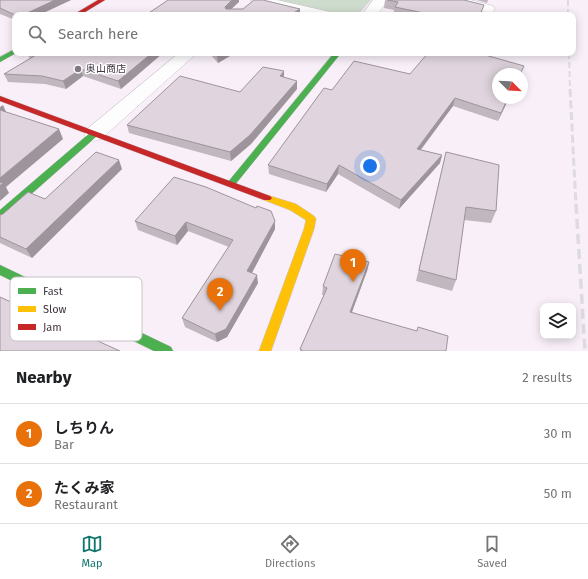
<!DOCTYPE html>
<html lang="en">
<head>
<meta charset="utf-8">
<style>
  body { margin:0; font-family:"Fira Sans","Noto Sans JP",sans-serif; background:#f6f6f6; color:#202124 }
  .controls { position:absolute; right:12px; bottom:12px; display:grid; overflow:hidden; border-radius:8px; box-shadow:0 2px 10px #0003 }
  .controls button { width:36px; height:36px; display:grid; place-items:center; padding:0; border:0; border-bottom:1px solid #e0e0e0; background:#fff; color:#202124; font:20px sans-serif }
  .compass { position:absolute; left:492px; top:68px; width:36px; height:36px; border-radius:50%; background:#fff; box-shadow:0 2px 10px #0003; rotate:114deg }
  .you { position:absolute; left:370px; top:166px; width:14px; height:14px; margin:-10px; border:3px solid #fff; border-radius:50%; background:#1a73e8; box-shadow:0 0 0 6px #1a73e833 }
  .badge { display:grid; place-items:center; width:26px; height:26px; border-radius:50%; background:#0f766e; color:#fff; font-size:13px; font-weight:700 }
  .pin { position:absolute; translate:-50% -33px; filter:drop-shadow(0 1px 2px #0008) }
  .pin::after { content:''; position:absolute; top:21px; width:14px; height:12px; background:inherit; clip-path:polygon(0 0,100% 0,50% 100%) }
  .list { margin:0; padding:0; list-style:none }
  h2 { display:flex; justify-content:space-between; align-items:center; height:52px; margin:0; padding:0 16px; font-size:17px }
  h2 small { font-size:13px; font-weight:400; color:#757577 }
  .list li { display:grid; grid-template-columns:26px 1fr auto; gap:12px; align-items:center; box-sizing:border-box; height:60px; padding:0 16px; border-top:1px solid #e0e0e0 }
  .list b { display:block; font-size:15px; white-space:nowrap }
  .list p { margin:0; font-size:13px; white-space:nowrap; color:#757577 }
  .list em { font-size:13px; font-style:normal; color:#757577 }
  .icon { flex:none; width:22px; height:22px; fill:none; stroke:currentColor; stroke-width:2; stroke-linecap:round; stroke-linejoin:round }
  .map { position:relative; flex:none; width:588px; height:351px; overflow:hidden }
  .search { position:absolute; background:#fff; box-shadow:0 2px 10px #0003; left:12px; right:12px; top:12px; height:44px; display:flex; align-items:center; gap:10px; box-sizing:border-box; padding:0 14px; border-radius:8px; color:#757577; font-size:15px }
  .sheet { height:172px; background:#fff }
  nav { display:flex; justify-content:space-around; align-items:center; box-sizing:border-box; height:56px; border-top:1px solid #e0e0e0; background:#fff; font-size:11px; color:#757577 }
  nav a { display:grid; justify-items:center; gap:2px }
  nav .on { color:#0f766e }
  .map>svg:first-child { display:block }
  .green { fill:#cedccd }
  .lines { fill:none; stroke-linecap:round; stroke-linejoin:round }
  .street-casing { stroke:#c9c0c9; stroke-width:1 }
  .fast-casing { stroke:#c9c0c9; stroke-width:1 }
  .slow-casing { stroke:#c9c0c9; stroke-width:1 }
  .jam-casing { stroke:#c9c0c9; stroke-width:1 }
  .street { fill:#fefdfe; fill-rule:evenodd }
  .fast { fill:#4caf50; fill-rule:evenodd }
  .slow { fill:#ffc107; fill-rule:evenodd }
  .jam { fill:#c62828; fill-rule:evenodd }
  .rail-far2 { stroke:#dedbdf; stroke-width:2; stroke-dasharray:6 3; stroke-linecap:butt }
  .rail-far1 { stroke:#dedbdf; stroke-width:3; stroke-dasharray:8 3.5; stroke-linecap:butt }
  .rail { stroke:#dedbdf; stroke-width:3.5; stroke-dasharray:10 5; stroke-linecap:butt }
  .wall { fill:#c1b7bf }
  .shaded-wall { fill:#9d959b }
  .building { fill:#e0d5de; stroke:#9d959b }
  .poi-dot { fill:#827783; stroke:#fff; stroke-width:1.5 }
  .labels { text-anchor:middle; dominant-baseline:central; stroke-width:3; stroke-linejoin:round; paint-order:stroke }
  .far-poi-label { font-size:10px; fill:#433743; stroke:#fff; text-anchor:start }
  .key { fill:#fff; stroke:#c7c3c7; stroke-width:1 }
  .key-label { font-size:11px; fill:#433743 }
</style>
</head>
<body>
<div class="map">
<svg width="588" height="351" viewBox="0 0 588 351">
  <rect width="100%" height="100%" fill="#f8eff9"/>
  <!-- green -->
  <path class="green" d="M269,0H371L358,15H336Z"/>
  <g class="lines">
    <!-- street casing -->
    <g class="street-casing">
      <path id="street" d="M251,0H277L330,12L332,15H305L253,3Z
        M373,0H388L377,15H362Z
        M447,0H471L493,6L495,9L493,12L488,13L449,3Z
        M179,53H197L101,139L94,141L87,139L84,134L87,129Z"/>
    </g>
    <!-- fast casing -->
    <g class="fast-casing">
      <path id="fast" d="M15,49V53H16L0,62V57Z
        M334,53H341L234,186H228L226,184L228,182Z
        M94,131L98,134L97,136L3,219L0,220V210L91,132Z
        M0,265L171,347L173,351H154L0,275Z"/>
    </g>
    <!-- slow casing -->
    <g class="slow-casing">
      <path id="slow" d="M267,195L296,204L314,216L316,219L314,229L271,351H259L304,229L306,220L290,210L264,200L262,198L264,196Z"/>
    </g>
    <!-- jam casing -->
    <g class="jam-casing">
      <path id="jam" d="M98,0H105L80,15H73Z
        M0,96L270,196L272,198L270,200H264L0,101Z"/>
    </g>
    <!-- street -->
    <use href="#street" class="street"/>
    <!-- fast -->
    <use href="#fast" class="fast"/>
    <!-- slow -->
    <use href="#slow" class="slow"/>
    <!-- jam -->
    <use href="#jam" class="jam"/>
    <!-- rail-far2 -->
    <path class="rail-far2" d="M568,0V15
      M569,53L570,90"/>
    <!-- rail-far1 -->
    <path class="rail-far1" d="M570,89L576,205"/>
    <!-- rail -->
    <path class="rail" d="M576,204L585,351"/>
  </g>
  <!-- wall -->
  <path class="wall" d="M0,0H71L39,15H15V20L0,14Z
    M385,0L482,13L481,15H394V10L384,8Z
    M477,0H488L487,3Z
    M27,53H163L121,89L83,76L66,89L45,84L8,82L4,74L30,59Z
    M209,53H235L218,63Z
    M524,66L521,74H498L509,98L498,121L453,106L421,150L442,155L440,163L399,209L338,174L326,192L269,174L268,165L332,90L410,74Z
    M284,77L297,89L251,144L231,161L129,133L127,125L240,92Z
    M446,152L496,211L491,223L464,220L456,280L452,291L416,281L443,164Z
    M122,169L32,258L0,243V215L45,199Z
    M135,221H275V229L252,273L258,283L227,337L217,342L185,327L182,318L229,247L188,231L177,245L138,230Z
    M369,262L367,271L352,312L446,351H300V349L324,295H322L323,286Z"/>
  <!-- shaded-wall -->
  <path class="shaded-wall" d="M55,0H71L39,15H23Z
    M232,0H239V2L226,14L225,7Z
    M300,9V15H290Z
    M152,53H163L121,89L118,81Z
    M220,53H235L218,63L217,55Z
    M81,69L83,76L66,89L63,81Z
    M284,71V80L280,76Z
    M297,81V89L251,144L231,161L230,152Z
    M455,98L453,106L415,157L417,149Z
    M508,98H509L498,121L501,113Z
    M3,105L7,114L0,113V107Z
    M59,129L63,139L6,187L9,193L0,201V178Z
    M442,155L440,163L399,209L401,200Z
    M119,160L122,169L32,258L26,249Z
    M339,165L338,174L326,192L327,184Z
    M275,221V229L248,280L247,271Z
    M186,222L188,231L177,245L175,236Z
    M369,262L367,271L349,320L350,312Z
    M257,275L258,283L227,337L217,342L215,334Z"/>
  <!-- building -->
  <path class="building" d="M0,0H55L23,15H15L0,8Z
    M168,0H232L225,7L226,9H243L254,0H263L300,9L290,15H146Z
    M387,0H464L484,5L480,15H433L395,7L398,2Z
    M29,53H152L118,81L81,69L63,81L42,76L4,74L36,55Z
    M215,53H220L217,55Z
    M428,53H478L524,66L520,74H498V98H508L501,113L455,98L417,149L442,155L401,200L339,165L327,184L268,165L324,88L332,90L354,61L410,74Z
    M263,67L284,71L280,76L297,81L250,135L230,152L127,125L180,76L240,92Z
    M0,110L59,129L0,178Z
    M96,152L119,160L26,249L0,237V215L3,214L28,192L45,199Z
    M446,152L499,165L496,211L466,207L456,280L419,270Z
    M174,177L206,187L256,208L257,206L271,211L275,221L247,271L257,275L226,329L215,334L182,318L233,240L186,222L175,236L135,221Z
    M0,182L3,183L0,186Z
    M335,254L369,262L350,312L417,331L418,327L448,336L446,351H303L300,349L327,288L323,286Z
    M0,297L120,351H0Z"/>
  <!-- markers -->
  <circle class="poi-dot" cx="78" cy="69" r="4"/>
  <g class="labels">
    <!-- far-poi labels -->
    <g class="far-poi-label">
      <text x="86" y="69">奥山商店</text>
    </g>
  </g>
  <!-- legend -->
  <rect x="10" y="277" width="132" height="64" rx="6" class="key"/>
  <rect x="18" y="288" width="18" height="6" fill="#4caf50"/>
  <rect x="18" y="306" width="18" height="6" fill="#ffc107"/>
  <rect x="18" y="324" width="18" height="6" fill="#c62828"/>
  <g class="key-label">
    <text x="43" y="295">Fast</text>
    <text x="43" y="313">Slow</text>
    <text x="43" y="331">Jam</text>
  </g>
</svg>
<div class="controls">
<button><svg class="icon" aria-label="layers" viewBox="0 0 24 24"><path d="M12 4l9 5-9 5-9-5zM3 14l9 5 9-5"/></svg></button>
</div>
<svg class="compass" viewBox="-18 -18 36 36"><path d="M0-13l5 13h-10z" fill="#e53935"/><path d="M0 13l5-13h-10z" fill="#757577"/></svg>
<div class="you"></div>
<div class="pin badge" style="left:353px;top:282px;background:#e8710a">1</div>
<div class="pin badge" style="left:220px;top:311px;background:#e8710a">2</div>
<div class="search"><svg class="icon" aria-label="search" viewBox="0 0 24 24"><circle cx="10" cy="10" r="6"/><path d="M15 15l6 6"/></svg>Search here</div>
</div>
<section class="sheet">
<h2>Nearby<small>2 results</small></h2>
<ul class="list">
<li><span class="badge" style="background:#e8710a">1</span><div><b>しちりん</b><p>Bar</p></div><em>30 m</em></li>
<li><span class="badge" style="background:#e8710a">2</span><div><b>たくみ家</b><p>Restaurant</p></div><em>50 m</em></li>
</ul>
</section>
<nav>
<a class="on"><svg class="icon" aria-label="map" viewBox="0 0 24 24"><path d="M3 6l6-2 6 2 6-2v14l-6 2-6-2-6 2zM9 4v14M15 6v14"/></svg>Map</a>
<a><svg class="icon" aria-label="directions" viewBox="0 0 24 24"><path d="M12 3l9 9-9 9-9-9zM9 14v-3h6M13 9l2 2-2 2"/></svg>Directions</a>
<a><svg class="icon" aria-label="saved" viewBox="0 0 24 24"><path d="M7 4h10v16l-5-4-5 4z"/></svg>Saved</a>
</nav>
</body>
</html>
